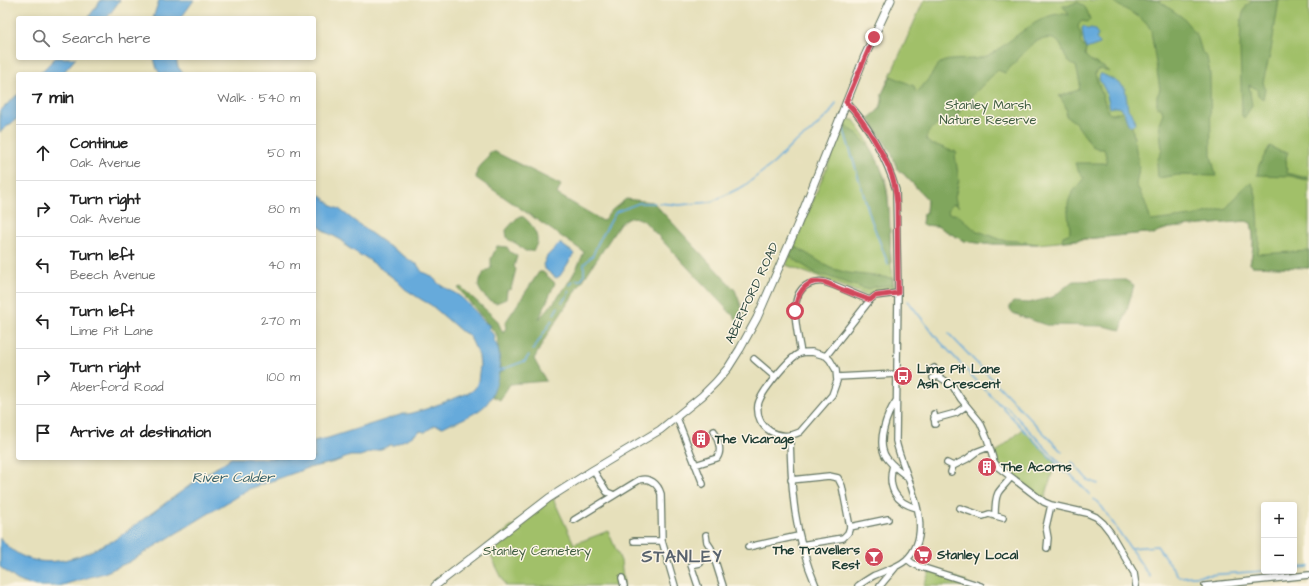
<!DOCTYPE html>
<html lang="en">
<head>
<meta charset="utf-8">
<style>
  body { margin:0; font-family:"Architects Daughter",sans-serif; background:#f2f2f2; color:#222 }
  .controls { position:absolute; right:12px; bottom:12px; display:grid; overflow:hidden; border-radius:4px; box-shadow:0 2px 6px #0003 }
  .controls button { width:36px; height:36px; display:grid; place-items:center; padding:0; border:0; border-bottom:1px solid #e0e0e0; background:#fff; color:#222; font:20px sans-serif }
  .stop { position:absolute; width:12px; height:12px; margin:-9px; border:3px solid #d1495b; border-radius:50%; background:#fff }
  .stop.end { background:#d1495b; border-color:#fff; box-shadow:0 1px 4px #0008 }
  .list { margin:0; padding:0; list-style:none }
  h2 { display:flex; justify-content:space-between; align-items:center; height:52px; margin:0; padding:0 16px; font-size:17px }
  h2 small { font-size:13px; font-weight:400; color:#767676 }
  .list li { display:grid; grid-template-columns:26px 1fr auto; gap:12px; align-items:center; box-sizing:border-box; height:56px; padding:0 16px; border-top:1px solid #e0e0e0 }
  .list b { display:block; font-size:15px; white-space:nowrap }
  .list p { margin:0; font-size:13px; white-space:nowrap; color:#767676 }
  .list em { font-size:13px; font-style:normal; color:#767676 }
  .icon { flex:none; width:22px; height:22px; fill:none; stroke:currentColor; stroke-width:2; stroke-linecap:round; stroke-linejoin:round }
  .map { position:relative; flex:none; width:1309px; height:586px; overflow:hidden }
  .search { position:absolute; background:#fff; box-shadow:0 2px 6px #0003; left:16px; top:16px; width:300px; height:44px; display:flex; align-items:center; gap:10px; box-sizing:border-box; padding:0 14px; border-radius:4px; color:#767676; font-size:15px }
  .panel { position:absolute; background:#fff; box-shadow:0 2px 6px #0003; left:16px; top:72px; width:300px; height:388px; border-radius:4px }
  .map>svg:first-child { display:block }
  .green { fill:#a1c069; stroke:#607e4e }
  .forest { fill:#80a65d; stroke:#507248 }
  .water { fill:#66aadb; stroke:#427488 }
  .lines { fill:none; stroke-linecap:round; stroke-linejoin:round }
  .stream { stroke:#66aadb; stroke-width:1.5 }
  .minor-casing { stroke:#657663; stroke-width:8 }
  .major-casing { stroke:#657663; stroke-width:9 }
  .minor { stroke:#fff; stroke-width:5.5 }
  .major { stroke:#fff; stroke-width:7 }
  .route { stroke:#d1495b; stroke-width:5 }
  .labels { text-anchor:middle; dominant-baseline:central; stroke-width:3; stroke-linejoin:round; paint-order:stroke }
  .park-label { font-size:13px; fill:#405e41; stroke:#fcf5e5 }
  .street-label { font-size:13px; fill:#1f3d34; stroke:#fcf5e5 }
  .poi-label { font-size:13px; font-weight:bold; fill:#1f3d34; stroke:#fcf5e5; text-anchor:start }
  .water-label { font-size:14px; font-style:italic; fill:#345e66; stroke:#fcf5e5 }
  .district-label { font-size:17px; font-weight:bold; letter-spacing:1px; fill:#59636e; stroke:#fcf5e5 }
</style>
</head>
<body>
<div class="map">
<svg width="1309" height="586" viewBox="0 0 1309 586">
  <rect width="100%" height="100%" fill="#fcf5e5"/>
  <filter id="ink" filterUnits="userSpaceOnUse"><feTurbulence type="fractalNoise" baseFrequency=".025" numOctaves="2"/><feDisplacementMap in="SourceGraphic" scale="8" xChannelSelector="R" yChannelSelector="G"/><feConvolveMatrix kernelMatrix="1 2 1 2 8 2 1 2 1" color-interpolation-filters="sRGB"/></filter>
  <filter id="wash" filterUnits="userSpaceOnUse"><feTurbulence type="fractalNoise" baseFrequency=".012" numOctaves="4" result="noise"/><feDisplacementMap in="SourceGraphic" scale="16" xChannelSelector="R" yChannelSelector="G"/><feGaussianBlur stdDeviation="0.9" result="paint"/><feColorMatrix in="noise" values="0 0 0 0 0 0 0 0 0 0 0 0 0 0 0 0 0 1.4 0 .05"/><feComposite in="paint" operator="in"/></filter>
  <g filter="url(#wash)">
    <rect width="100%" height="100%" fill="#e6e0bb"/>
    <!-- green -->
    <path class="green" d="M924,0H1309V268L1252,266L1250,264C1253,250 1255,238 1251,223L1246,221L1169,228L1159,231L1154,235L1145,233L1038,244H985L964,241L937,226L922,225L923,214L926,213L927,199L902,172L898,171L891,152L869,118C879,112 883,106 882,94Z
      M847,119L854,120L867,140L885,178L888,196L891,263L895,291L866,295L786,265Z
      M1023,429L1055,463L1044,502L1005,473L992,456Z
      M552,496L574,544L608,531L621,561L624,586H506L486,546Z
      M931,569L966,581V586H923Z"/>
    <!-- forest -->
    <path class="forest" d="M1111,0H1158L1182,17L1197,35L1202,52L1207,57L1210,74L1211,155L1216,176L1178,175L1158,178L1157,162L1162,149L1159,123L1163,113L1161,108L1157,107V96L1160,90L1151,31C1142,13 1125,12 1111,0Z
      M1253,0H1279L1271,50L1263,82L1265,89L1263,99L1258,95L1257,89L1249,85L1252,106L1244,118L1242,116L1240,49L1241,21L1243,13L1247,5Z
      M1077,2C1086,5 1088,12 1090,20L1087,22L1082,21C1074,27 1081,30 1081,36C1081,42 1078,43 1086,48L1085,55C1091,64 1103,64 1109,72L1101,69L1096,71L1095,74L1108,112L1110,114C1116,114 1121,112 1126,108L1130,114L1139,168L1136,185L1145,202L1151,221L1192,216L1226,208L1229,205L1247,184L1251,183C1259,189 1260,242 1258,254L1309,251V268L1252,266L1250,264C1253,250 1255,238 1251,223L1246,221L1169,228L1159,231L1154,235L1145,233L1062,241L1063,236L1068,234L1070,232C1070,225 1068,219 1068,212C1066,199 1074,189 1083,181L1084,178L1077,169L1075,163H1106V156L1104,149H1099L1092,146L1075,122L1066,116C1068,108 1064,103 1059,96L1079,90L1080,83L1076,66C1056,61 1071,28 1034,42L1005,73L998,70C988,80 960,106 957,117L954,119H947C938,126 927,127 926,140L932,145C940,144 946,151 955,151L957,154L955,155L959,180L955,197L957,206L959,207L954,204L951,205L948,211L949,214H957L975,230L1002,240L1018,241L1038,244H985L964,241L937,226L922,225L923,214L926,213L927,199L902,172L898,171L891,152L869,118L880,109L883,100L882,94L891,76L914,86L916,93C922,87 927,81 932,74C934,71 936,66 939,64C948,56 974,63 989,55C1011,43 1044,7 1069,15L1062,5L1067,6Z
      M846,126C896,158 888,212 891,263L888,264L871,219L843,127Z
      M1270,146L1279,151L1288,152L1286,157L1287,173L1303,177H1307V180L1290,176L1257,175L1259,165Z
      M489,152H495L561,185L557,194L603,221L612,210L626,199L653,202L735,290L745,316L738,321L644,221C634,215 629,217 620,224L547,335L534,359L546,381L510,384L500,400L492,396L500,366L497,335L458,288L461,287L497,320L503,333L506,328L505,323L539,272H543L555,283L539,319C560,296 572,281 584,252L476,178L477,170L489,156Z
      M521,216C528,218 537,232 537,239C538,243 535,247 533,251H525C522,249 520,246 517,244C509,239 507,243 506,230L517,218Z
      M793,245L830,268L848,273L892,278L893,285L874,287L868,290L826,276L818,275L789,256Z
      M497,246L507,247L510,252L517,256L514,267L516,269L511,289L507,290L506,299L496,303C488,301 480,293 478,285L484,272L491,268V259Z
      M1125,280L1134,285L1121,330L1103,326L1046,325L1020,316L1013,313L1010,309V305L1013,302L1029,303L1053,297L1064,288L1074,281Z"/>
    <!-- water -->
    <path class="water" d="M101,0H120L107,18H88Z
      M159,0H194L181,18H153Z
      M1084,26L1088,30L1091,29L1095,30L1098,35L1096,39L1100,43V44L1086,49C1083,42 1083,35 1082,28Z
      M55,58H76L62,74H39Z
      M154,58H176L178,67L184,74H160L157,69Z
      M1100,74H1102L1114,80L1125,88L1128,109L1134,117L1135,124L1130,126C1122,117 1128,103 1110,108L1106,92L1099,79Z
      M18,94V118L0,132V111Z
      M314,190L334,207L339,209C360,225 381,242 404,256C409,259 412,263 417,264L422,272C431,274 433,278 439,284C444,288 452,291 458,295C464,299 469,305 474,310C480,315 481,321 489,325V329L495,337L494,340C500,350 500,358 499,369L503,368L504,370L499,372C492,407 484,409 454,423H451L443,427L435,425L425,432L420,431L411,437L394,445H390L384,448L360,456H350L335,462L308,468L249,489L129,562L104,573L59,586H37L24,583L17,580L0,567V538C24,568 58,566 91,551C98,548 105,543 113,541L196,481L231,458H314V441L328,438L403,414H408L426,409L471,392L476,387L478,381L480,365L479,356L469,335L461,331L431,305L422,300L405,289L396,280L365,257L360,255L346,246L343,241L326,232L314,222Z
      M559,244H562C566,249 572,250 574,254L560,276L556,278L545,269L543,265L547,256Z"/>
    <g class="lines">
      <!-- stream -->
      <path class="stream" d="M843,127L871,219L888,264
        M659,203L679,205L711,202L744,186L774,163L794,143L809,133L830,113L836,103
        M576,280H581L584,275V264L593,255L598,243L616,212L639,203H655
        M570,285L573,281
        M908,301L936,337L970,374L999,404L1006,406L1090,495
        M562,302L567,296L569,291
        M554,314L558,307
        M949,334L1062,452
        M533,350L552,320
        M503,369L525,361L529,355
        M1003,405V408L1065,473
        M1072,462L1088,480L1098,484
        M1094,499L1102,507L1150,577
        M1130,548L1157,546L1179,577L1264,571
        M1294,568L1309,567"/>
    </g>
  </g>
  <g filter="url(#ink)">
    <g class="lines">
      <!-- minor casing -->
      <g class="minor-casing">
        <path id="minor" d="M846,102C867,121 888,162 896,190L898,293L896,441C903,475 939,530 906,560C897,568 884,571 873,576C868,579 863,582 858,586
          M812,352L826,356L830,360L836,370L837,381L832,395L800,432C780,442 755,429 758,405C760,393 789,358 800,353C804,352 809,352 812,352Z
          M801,353C798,334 786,294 809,284C814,282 819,281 824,282C839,286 855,295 870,300
          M826,356L870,300L875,296L898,293
          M754,359L775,377
          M938,376L952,385L961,399L980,422L987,438L994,462L998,467L1044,502L1051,505L1087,513L1096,517L1103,523L1110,532L1134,573L1136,586
          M837,377L897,374
          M933,378L938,376L934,368
          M896,401C887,414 876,442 886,457C891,465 899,470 906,476
          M934,414L935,424
          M677,418L703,484
          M934,419L956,413L966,406
          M790,435C791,490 794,535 816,586
          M947,463L953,466L951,472
          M695,465L717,458C723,450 717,439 714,431
          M893,465C887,487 895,503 917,508
          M953,466L967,459L976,452L989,447
          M593,470L607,492L614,495
          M791,480L829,476L838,478L842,486L850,527L848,533L843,538L801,545
          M960,508L983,516L989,514L1003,518
          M995,516C995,508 995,499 998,493C1001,488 1007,483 1011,477
          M574,520L639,480C650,477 658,484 661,494L662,541L675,586
          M850,527L888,519
          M706,535L707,542L711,548L723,586
          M634,541H662
          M748,547L798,536
          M1047,548L1048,538L1046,527L1051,505
          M907,559L912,563L918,566L981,586
          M622,578L624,586
          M698,586L691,565L700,563
          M880,586L895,568
          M1205,586L1309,575"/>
      </g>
      <!-- major casing -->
      <g class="major-casing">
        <path id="major" d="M435,586L549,498L593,470L660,430L702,396L716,382L728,368L740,349L757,318L797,226L864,58L891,0"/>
      </g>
      <!-- minor -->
      <use href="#minor" class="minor"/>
      <!-- major -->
      <use href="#major" class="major"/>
    </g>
  </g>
  <g class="lines" filter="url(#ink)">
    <!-- route -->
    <path class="route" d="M795,311C796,296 805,278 823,282C828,283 833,286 838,288C848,292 859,296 870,300L875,296L898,293L897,204C896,194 895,185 892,176C885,155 862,117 846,102L874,37"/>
  </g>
  <!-- icons -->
  <defs>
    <g id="bus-disc" transform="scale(1)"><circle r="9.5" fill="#d1495b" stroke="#fcf5e5"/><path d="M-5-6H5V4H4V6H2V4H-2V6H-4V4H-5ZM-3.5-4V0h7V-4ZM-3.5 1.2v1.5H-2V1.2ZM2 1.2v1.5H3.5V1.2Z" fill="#fff"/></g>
    <g id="building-disc" transform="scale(1)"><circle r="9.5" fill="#d1495b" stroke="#fcf5e5"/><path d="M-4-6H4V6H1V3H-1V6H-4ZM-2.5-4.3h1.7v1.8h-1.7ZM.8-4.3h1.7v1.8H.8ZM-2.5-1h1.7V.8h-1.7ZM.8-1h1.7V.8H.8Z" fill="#fff"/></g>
    <g id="supermarket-disc" transform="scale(1)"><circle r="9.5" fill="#d1495b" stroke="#fcf5e5"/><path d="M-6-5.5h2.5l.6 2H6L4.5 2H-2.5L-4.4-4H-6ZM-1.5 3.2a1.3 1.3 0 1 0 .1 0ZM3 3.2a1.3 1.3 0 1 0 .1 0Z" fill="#fff"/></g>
    <g id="bar-disc" transform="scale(1)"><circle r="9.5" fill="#d1495b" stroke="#fcf5e5"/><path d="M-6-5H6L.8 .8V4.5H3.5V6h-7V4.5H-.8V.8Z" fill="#fff"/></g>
  </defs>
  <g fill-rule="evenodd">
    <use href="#bus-disc" x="903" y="376"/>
    <use href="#building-disc" x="701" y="439"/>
    <use href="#building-disc" x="987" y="467"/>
    <use href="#supermarket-disc" x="923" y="555"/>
    <use href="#bar-disc" x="874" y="557"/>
  </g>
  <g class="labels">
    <!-- park labels -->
    <g class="park-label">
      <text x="988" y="105">Stanley Marsh<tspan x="988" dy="15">Nature Reserve</tspan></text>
      <text x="537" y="551">Stanley Cemetery</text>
    </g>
    <!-- street labels -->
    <g class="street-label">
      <text transform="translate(752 293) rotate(-65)">ABERFORD ROAD</text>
    </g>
    <!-- poi labels -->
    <g class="poi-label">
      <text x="917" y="369">Lime Pit Lane<tspan x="917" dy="15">Ash Crescent</tspan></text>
      <text x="715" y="439">The Vicarage</text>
      <text x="1001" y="467">The Acorns</text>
      <text x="860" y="550" text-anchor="end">The Travellers<tspan x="860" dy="15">Rest</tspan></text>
      <text x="937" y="555">Stanley Local</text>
    </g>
    <!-- water labels -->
    <g class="water-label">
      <text x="233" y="478">River Calder</text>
    </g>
    <!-- district labels -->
    <g class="district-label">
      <text x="682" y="557">STANLEY</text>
    </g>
  </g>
</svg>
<div class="controls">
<button>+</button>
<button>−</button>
</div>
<div class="stop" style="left:795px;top:311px"></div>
<div class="stop end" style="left:874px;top:37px"></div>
<div class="search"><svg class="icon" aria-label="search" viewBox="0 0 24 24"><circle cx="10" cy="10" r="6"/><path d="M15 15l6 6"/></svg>Search here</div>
<section class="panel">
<h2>7 min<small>Walk · 540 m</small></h2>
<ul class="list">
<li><svg class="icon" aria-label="ahead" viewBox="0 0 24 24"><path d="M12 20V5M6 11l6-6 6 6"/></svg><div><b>Continue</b><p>Oak Avenue</p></div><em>50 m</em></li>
<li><svg class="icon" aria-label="right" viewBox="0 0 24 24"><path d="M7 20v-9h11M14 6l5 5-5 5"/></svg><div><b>Turn right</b><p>Oak Avenue</p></div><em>80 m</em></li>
<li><svg class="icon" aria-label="left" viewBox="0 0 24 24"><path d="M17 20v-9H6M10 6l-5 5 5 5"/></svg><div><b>Turn left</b><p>Beech Avenue</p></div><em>40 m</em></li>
<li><svg class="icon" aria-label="left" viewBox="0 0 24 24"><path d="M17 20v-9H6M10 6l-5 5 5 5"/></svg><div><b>Turn left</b><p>Lime Pit Lane</p></div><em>270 m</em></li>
<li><svg class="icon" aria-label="right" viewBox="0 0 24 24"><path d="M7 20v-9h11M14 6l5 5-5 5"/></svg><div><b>Turn right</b><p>Aberford Road</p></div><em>100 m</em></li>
<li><svg class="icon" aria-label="arrive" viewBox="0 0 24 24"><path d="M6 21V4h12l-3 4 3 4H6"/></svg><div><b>Arrive at destination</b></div></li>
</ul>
</section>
</div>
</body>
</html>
